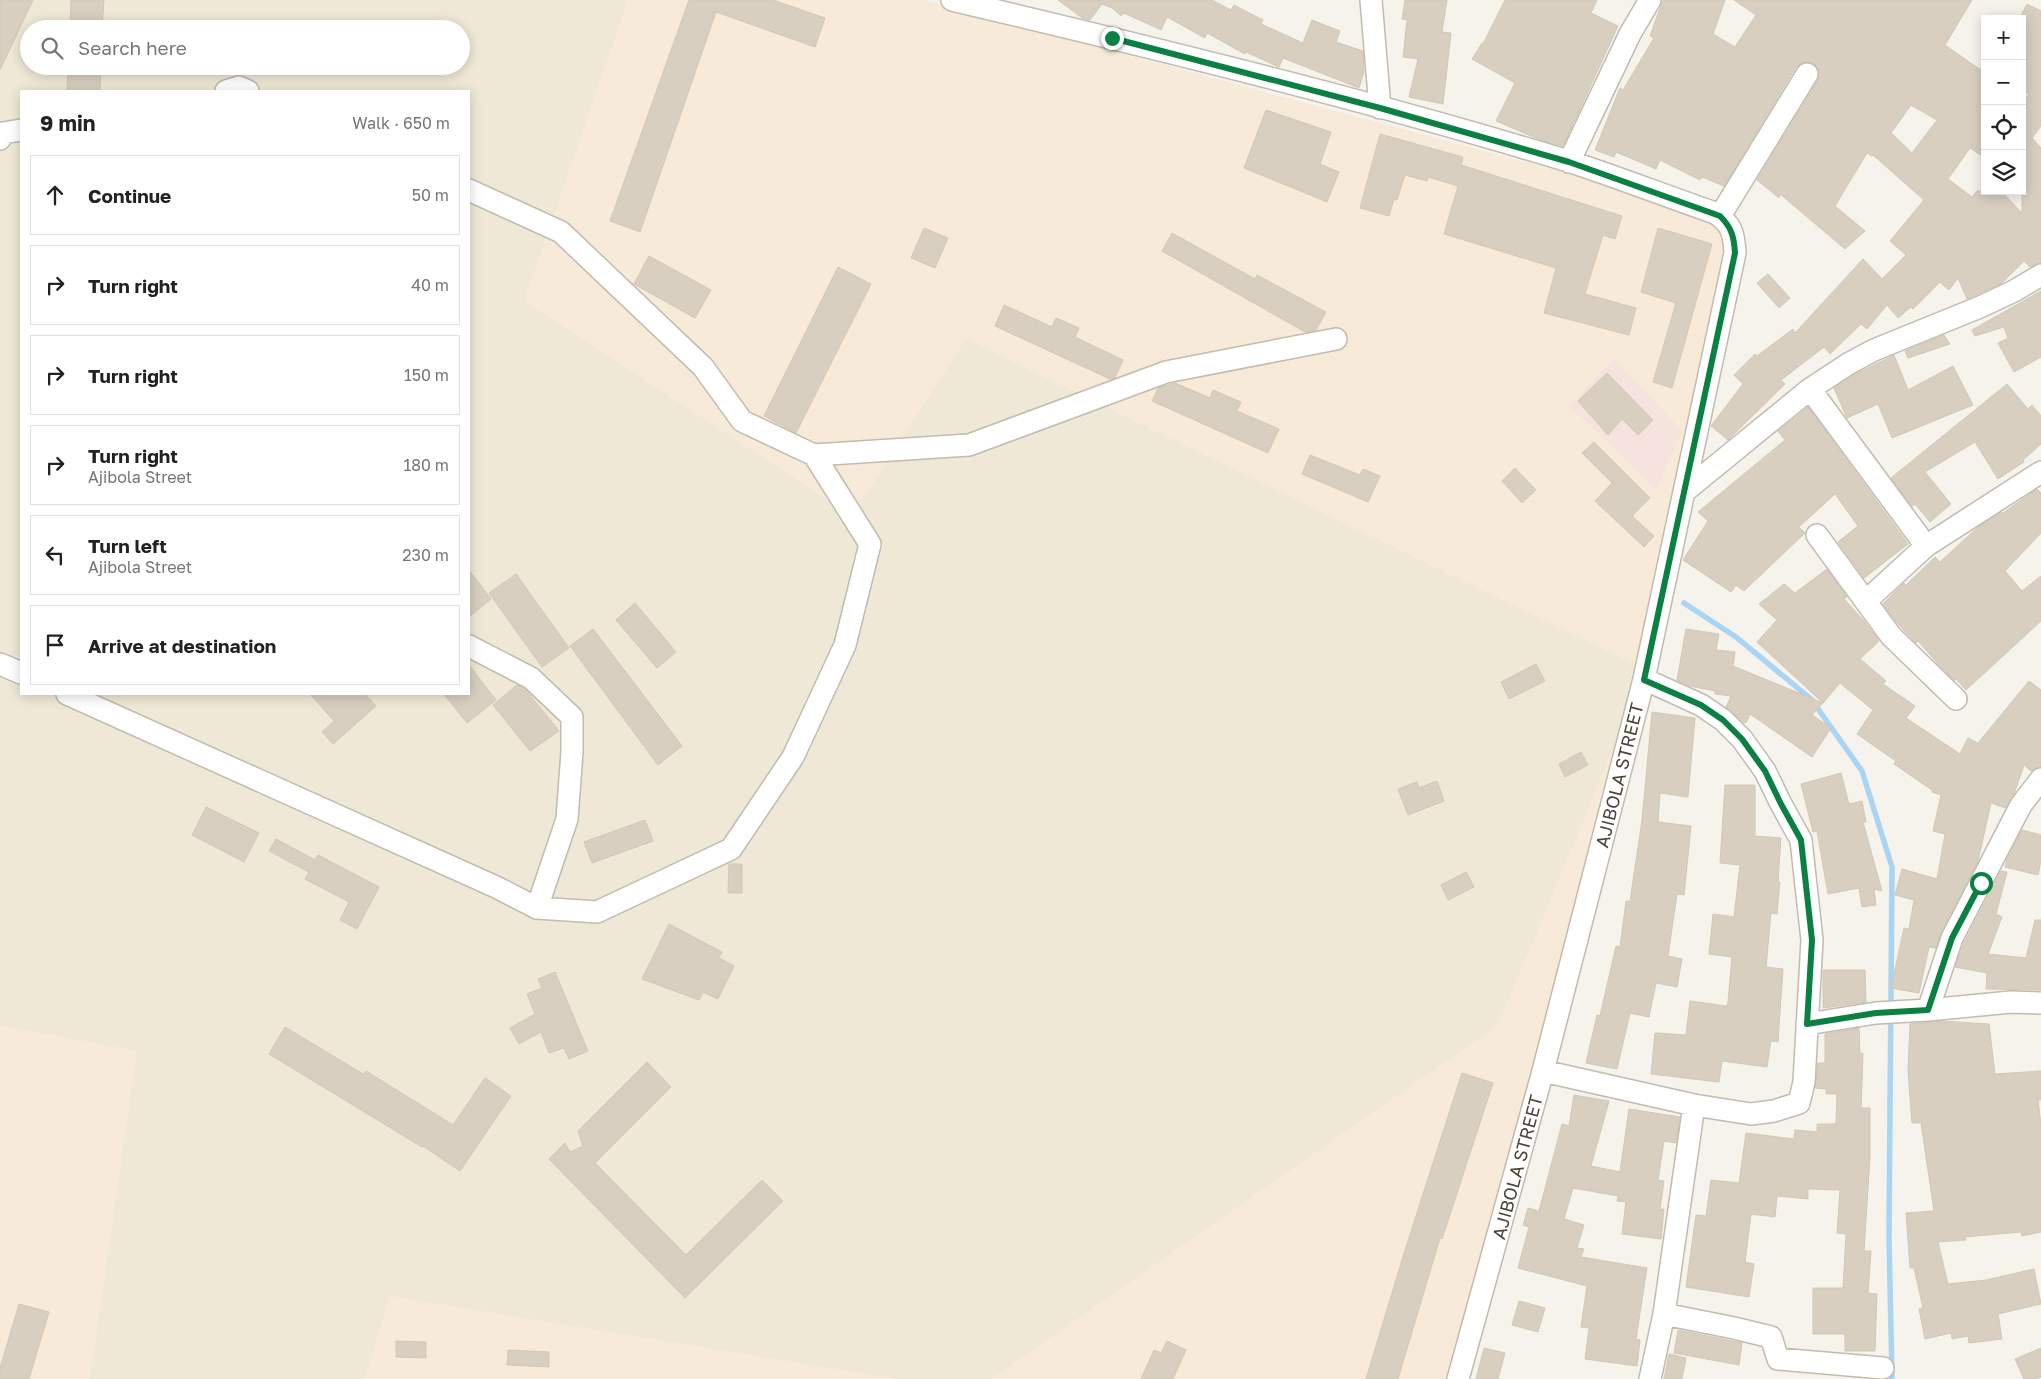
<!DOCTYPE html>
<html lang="en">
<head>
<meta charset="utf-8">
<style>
  body { margin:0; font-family:"Golos Text",sans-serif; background:#f6f6f6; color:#222 }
  .controls { position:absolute; right:15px; top:15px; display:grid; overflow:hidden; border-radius:0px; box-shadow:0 2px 12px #0003 }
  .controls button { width:45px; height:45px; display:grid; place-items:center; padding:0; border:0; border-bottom:1px solid #e0e0e0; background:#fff; color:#222; font:25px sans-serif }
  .stop { position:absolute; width:15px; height:15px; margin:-11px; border:4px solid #0b8043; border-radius:50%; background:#fff }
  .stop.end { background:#0b8043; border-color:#fff; box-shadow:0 1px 5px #0008 }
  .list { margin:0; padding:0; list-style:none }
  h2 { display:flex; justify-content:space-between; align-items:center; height:65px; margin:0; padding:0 20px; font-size:21px }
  h2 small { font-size:16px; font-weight:400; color:#767676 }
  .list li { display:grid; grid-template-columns:32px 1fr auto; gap:15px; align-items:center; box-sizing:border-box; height:80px; margin:0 10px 10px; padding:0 10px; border:1px solid #e0e0e0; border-radius:0px }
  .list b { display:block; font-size:19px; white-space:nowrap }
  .list p { margin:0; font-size:16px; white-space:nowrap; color:#767676 }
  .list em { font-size:16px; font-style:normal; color:#767676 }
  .icon { flex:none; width:28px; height:28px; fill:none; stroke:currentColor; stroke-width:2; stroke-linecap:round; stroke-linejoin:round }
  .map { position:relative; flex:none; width:2041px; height:1379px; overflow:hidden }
  .search { position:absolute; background:#fff; box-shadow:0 2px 12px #0003; left:20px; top:20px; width:450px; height:55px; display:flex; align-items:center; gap:12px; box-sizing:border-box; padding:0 18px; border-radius:28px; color:#767676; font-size:19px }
  .panel { position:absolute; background:#fff; box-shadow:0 2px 12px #0003; left:20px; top:90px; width:450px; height:605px; border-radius:0px }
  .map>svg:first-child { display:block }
  .commercial { fill:#f7ead8; fill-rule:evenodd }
  .education { fill:#efe8d6; fill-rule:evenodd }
  .medical { fill:#f6e3e0 }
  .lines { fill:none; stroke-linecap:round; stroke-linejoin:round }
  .stream { stroke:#a9d4f2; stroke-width:5.5 }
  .building { fill:#d8cfc1; stroke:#d3c7b4; fill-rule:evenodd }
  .street-casing { stroke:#c2bbae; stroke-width:24 }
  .street { stroke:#fff; stroke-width:21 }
  .route { stroke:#0b8043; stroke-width:6 }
  .labels { text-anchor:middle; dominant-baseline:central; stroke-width:5; stroke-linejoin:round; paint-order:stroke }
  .street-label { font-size:18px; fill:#4b4439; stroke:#fff }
</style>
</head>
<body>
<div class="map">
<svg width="2041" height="1379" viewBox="0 0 2041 1379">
  <rect width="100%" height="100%" fill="#f6f3ec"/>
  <!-- commercial -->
  <path class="commercial" d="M0,0H923L1678,203L1740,234L1689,486L1456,1379H0ZM29,29H461V66H29ZM21,91H469V694H21Z"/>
  <!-- education -->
  <path class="education" d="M0,0H628L524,301L852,516L966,339L1646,670L1498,1025L991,1379H898L390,1296L364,1379H90L137,1051L0,1025ZM29,29H461V66H29ZM21,91H469V694H21Z"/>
  <!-- medical -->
  <path class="medical" d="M1614,359L1682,431L1655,490L1600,434L1569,406Z"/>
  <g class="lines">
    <!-- stream -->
    <path class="stream" d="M1684,603L1736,637L1811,699L1862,771L1892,867L1889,1236L1892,1379"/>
  </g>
  <!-- building -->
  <path class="building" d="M0,0H33L0,70Z
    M71,0H104L102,29H70Z
    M689,0H773L825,18L815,47L716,12L640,232L610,221Z
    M1058,0H1212L1231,10L1234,5L1263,20L1261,24L1303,43L1312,20L1340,31L1336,42L1363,51L1364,72L1359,88L1283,58L1279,67L1246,52L1245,54L1207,33L1205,38L1167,17L1161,30L1124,13L1121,16L1112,8L1102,4L1090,20L1082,18Z
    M1405,0H1447L1442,32L1451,33L1443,104L1409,97L1418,59L1403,57L1407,20L1402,19Z
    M1505,0H1597L1591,13L1618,26L1563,146L1543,141L1496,121L1515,83L1472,59L1482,43L1483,44Z
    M1663,0H1725L1713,34L1735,47L1756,15L1734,0H1972L1945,45L1985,73V158L1970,148L1948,179L1972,197L1977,191H2001L2022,213V103L2029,94L2022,90V14L2027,4L2041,11V126L2032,138L2041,148V263L2030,267L2024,261L2002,283L1967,299L1958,278L1949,290L1940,282L1913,309L1911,307L1898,318L1887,305L1867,329L1861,324L1830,354L1824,347L1781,380L1785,384L1728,440L1711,426L1743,384L1734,375L1755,354L1757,356L1793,329L1795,333L1863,259L1882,279L1906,255L1890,241L1924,200L1873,155L1872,156L1867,153L1835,206L1865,231L1845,249L1780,194L1779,198L1757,180L1818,80V68L1814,64L1808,62L1801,63L1796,67L1724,186L1702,177L1700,180L1660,160L1656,169L1616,152L1614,157L1595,150L1620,88L1623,90L1654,38L1650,36ZM1911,105L1937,120L1912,153L1891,133Z
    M68,66H101L100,91H67Z
    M1266,110L1331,132L1320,164L1339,172L1327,202L1244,168Z
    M1380,134L1463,157L1461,165L1622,216L1615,239L1603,235L1585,294L1636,308L1629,335L1544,313L1556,268L1444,234L1458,186L1428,177L1427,181L1405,175L1397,200L1394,199L1389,216L1360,208Z
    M924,228L948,238L935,268L911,258Z
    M1658,228L1712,244L1672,388L1653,382L1676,303L1641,292Z
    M1172,233L1255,279L1257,275L1326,312L1316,330L1305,332L1162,251Z
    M649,256L711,290L695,318L634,284Z
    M838,267L871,284L796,433L764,416Z
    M1768,274L1790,298L1779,308L1757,283Z
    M2041,291V357L2014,372L1998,343L2008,338L2004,327L1975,336L1972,330Z
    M1004,305L1052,327L1056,318L1079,328L1075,337L1123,360L1115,378L1110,379L995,326Z
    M1944,335L1950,344L1908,358L1905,351Z
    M1894,355L1908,390L1953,366L1973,405L1892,438L1878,404L1847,418L1834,388L1854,375Z
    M1607,373L1653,420L1638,435L1622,419L1608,435L1578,401Z
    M1175,383L1210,398L1213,390L1241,402L1237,411L1279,429L1268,453L1152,401L1158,388Z
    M2007,384L2028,409L2032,405L2041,416V444L2023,460L2024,462L1998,479L1975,442L1925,472L1951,504L1930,522L1915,504L1912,506L1891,478Z
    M1808,407L1908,544L1864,578L1838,542L1858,526L1835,494L1799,527L1805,533L1744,591L1736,585L1731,592L1683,560L1708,521L1698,512L1785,440L1778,431Z
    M1594,442L1650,498L1632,516L1654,536L1644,547L1595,501L1612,483L1582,453Z
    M1310,455L1360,475L1363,469L1380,476L1368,502L1302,474Z
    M1515,468L1536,490L1522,503L1502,481Z
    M2037,489L2041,493V533L2005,571L2022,591L2041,576V621L1966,690L1956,679L1954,680L1940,666L1918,641L1916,643L1898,624L1883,604L1904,583L1906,585L1935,557L1940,562L1978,527L2002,512L2003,513Z
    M1827,569L1847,597L1844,599L1864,621L1879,641L1860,659L1886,681L1883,684L1915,706L1906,718L1960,754L1968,738L1978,743L2029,681L2041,690V767L2031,771L2024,765L2014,794L2005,808L1991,803L1978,861L1941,932L1936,948L1929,947L1919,993L1891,988L1904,928L1909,929L1914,900L1895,895L1902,869L1937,879L1945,834L1933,831L1941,795L1932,792V790L1894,764L1896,761L1857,734L1873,710L1840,683L1823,703L1757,642L1777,620L1759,604L1784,584L1795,593Z
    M469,570L491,599L469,617Z
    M516,574L569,648L542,667L489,593Z
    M635,603L676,652L657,668L616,620Z
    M593,629L682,746L658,765L570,646Z
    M1686,629L1719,634L1716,650L1735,652L1733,666L1823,703L1812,715L1831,728L1812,757L1750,714L1746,723L1743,722L1726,707L1731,696L1715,694V691L1690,686L1677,680Z
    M1536,664L1545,681L1509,699L1501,682Z
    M469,665L496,700L467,723L444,694H469Z
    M517,685L525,689L559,731L530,751L493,705Z
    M310,694H365L376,706L333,744L322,732L334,721Z
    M1652,712L1695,718L1688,797L1660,793L1658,822L1691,826L1684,895L1677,894L1668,956L1682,959L1677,987L1656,983L1649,1017L1630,1013L1617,1069L1586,1063L1597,1015L1600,1016L1616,946L1620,947L1626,901H1630L1642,820Z
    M1581,752L1588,765L1565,777L1559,764Z
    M1841,773L1849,804L1862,801L1866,822H1863L1882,891L1874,889L1876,905L1862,907L1859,888L1828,894L1817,831L1813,832L1801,784Z
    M1437,781L1444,801L1408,815L1398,789L1417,782L1419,788Z
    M1725,785H1755V836L1781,838L1778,882H1780L1777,914L1771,913L1766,967L1783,969L1778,1042L1771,1041L1767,1067L1722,1061L1719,1082L1651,1074L1655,1033L1686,1035L1690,1001L1727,1006L1728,1002L1732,957L1709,954L1713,914L1734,917L1740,865L1720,863Z
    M206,807L259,833L244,862L192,835Z
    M645,820L653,841L592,863L584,842Z
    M2022,830L2041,835V860L2038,875L2005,867L2007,859Z
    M276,839L315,860L318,855L379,887L357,929L340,920L349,902L305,879L309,872L269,851Z
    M729,864H742V893H728Z
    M2001,871L2007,872L1996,914L2002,917L1988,954L2026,958L2035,920H2041V990L1986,989L1987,973L1955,967L1964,943Z
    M1466,872L1474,887L1448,900L1441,885Z
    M669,924L722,952L719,958L734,966L718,999L703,992L699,1000L642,979Z
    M1823,970H1865L1866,1002L1823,1008Z
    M555,972L588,1051L569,1059L564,1048L549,1053L541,1032L519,1044L510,1028L535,1014L527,994L542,988L538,979Z
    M1941,1021L1989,1024L1995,1074L2041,1071V1100H2038L2041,1125V1232L2022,1236L2021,1232L1965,1237L1966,1240L1938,1242L1948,1284L1986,1280L2034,1269L2041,1304L1998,1314L2002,1339L1969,1343L1968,1336L1952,1339L1951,1333L1925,1339L1919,1309L1923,1308L1914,1268H1910L1906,1213L1934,1211L1921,1123H1912L1908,1071L1910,1024Z
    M285,1027L363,1074L366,1071L453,1125L485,1078L511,1096L460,1171L423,1146L422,1147L269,1054Z
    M1859,1028L1860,1053H1863L1861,1108H1870V1157L1864,1251H1871L1868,1293L1877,1294L1875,1351H1845V1334H1813V1288H1843L1846,1234L1837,1233L1840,1190L1808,1189V1199L1777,1196L1775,1217L1751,1214L1745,1262L1754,1264L1749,1297L1686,1287L1696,1215L1706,1216L1711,1180L1739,1183L1746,1133L1794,1139L1795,1130L1817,1132V1124H1836L1837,1094H1826V1089L1815,1088L1818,1063H1825V1034Z
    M647,1062L671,1087L595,1163L686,1255L762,1180L783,1201L685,1298L549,1159L565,1143L570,1152L583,1146L578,1131Z
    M1462,1073L1493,1083L1442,1239L1440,1238L1398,1379H1366L1405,1250Z
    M1574,1095L1609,1101L1591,1166L1620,1172L1629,1109L1680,1117L1676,1143L1664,1141L1658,1180L1664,1181L1660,1209H1664L1661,1239L1622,1234L1626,1202L1617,1201L1618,1196L1573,1188L1564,1219L1584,1225L1577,1248L1584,1249L1581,1257L1647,1268L1636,1339L1640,1340L1637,1366L1585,1359L1589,1328L1581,1327L1587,1286L1518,1268L1529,1227L1523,1225L1528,1208L1539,1211L1562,1124L1569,1126Z
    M1519,1301L1545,1308L1538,1332L1512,1325Z
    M19,1304L49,1312L29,1379H0V1368Z
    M1678,1330L1742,1343L1739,1365L1674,1353Z
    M396,1341L426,1342V1358L396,1357Z
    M1167,1341L1186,1350L1173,1379H1141L1154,1350L1161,1353Z
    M1484,1348L1505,1353L1498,1379H1476Z
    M2041,1348V1377L2036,1379H2024L2015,1359Z
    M508,1350L549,1352V1367L507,1365Z
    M1669,1354L1686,1358L1682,1379H1664Z"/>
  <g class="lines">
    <!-- street casing -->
    <g class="street-casing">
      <path id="street" d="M952,0C1158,49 1365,99 1568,161C1617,177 1666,196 1715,213C1732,224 1734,234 1735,253L1644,679L1543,1071L1458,1379
        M1371,0L1380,108
        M226,91L239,87L248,91
        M0,139L3,133L21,130
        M1569,162L1630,34L1650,0
        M469,190L561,232L703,367L742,421L814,455L969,445L1166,372L1336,339
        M1720,216L1807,74
        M1810,389L1926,546
        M1685,491L1810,389L1848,364L1874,350L1980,307L2014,291L2041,275
        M1817,535L1891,636L1956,699
        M1866,601L1926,546L2041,472
        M0,664L21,673
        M67,694L496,887L537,908L567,819L572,752V717L531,678L469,646
        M537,908L597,912L731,849L793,757L845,645L870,544L814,455
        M1928,1010L1952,938L2021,805L2041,779
        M1807,1024L1876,1013L1928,1010L2011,1002L2041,1003
        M1543,1071L1694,1105L1751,1114L1774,1111L1799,1103L1804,1082L1812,940L1801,840L1781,804L1765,771L1742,739L1723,720L1701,705L1644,679
        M1664,1314L1734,1328L1771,1337L1778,1359L1883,1368
        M1650,1379L1664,1314L1694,1105"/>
    </g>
    <!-- street -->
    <use href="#street" class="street"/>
  </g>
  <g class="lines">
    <!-- route -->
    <path class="route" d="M1112,38L1380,108L1569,162L1720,216C1732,228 1734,237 1735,253L1644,680L1701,705L1723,720L1742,739L1765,771L1781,804L1801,840L1812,940L1807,1024L1876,1013L1928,1010L1952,938L1981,883"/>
  </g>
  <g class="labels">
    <!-- street labels -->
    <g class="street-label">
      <text transform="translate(1619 775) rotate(-76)">AJIBOLA STREET</text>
      <text transform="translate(1517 1167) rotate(-75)">AJIBOLA STREET</text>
    </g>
  </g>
</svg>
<div class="controls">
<button>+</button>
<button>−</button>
<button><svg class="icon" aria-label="locate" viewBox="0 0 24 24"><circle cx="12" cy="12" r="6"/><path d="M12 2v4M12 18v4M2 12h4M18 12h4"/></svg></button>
<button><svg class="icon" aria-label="layers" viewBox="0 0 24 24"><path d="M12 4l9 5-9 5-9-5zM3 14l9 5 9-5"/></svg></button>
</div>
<div class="stop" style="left:1981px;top:883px"></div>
<div class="stop end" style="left:1112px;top:38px"></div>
<div class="search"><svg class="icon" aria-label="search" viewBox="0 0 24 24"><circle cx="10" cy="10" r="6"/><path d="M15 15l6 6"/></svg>Search here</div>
<section class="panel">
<h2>9 min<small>Walk · 650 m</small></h2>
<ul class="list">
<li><svg class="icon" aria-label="ahead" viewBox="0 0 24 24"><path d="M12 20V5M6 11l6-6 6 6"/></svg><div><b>Continue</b></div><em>50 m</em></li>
<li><svg class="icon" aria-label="right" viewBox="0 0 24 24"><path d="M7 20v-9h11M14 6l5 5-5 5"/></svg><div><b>Turn right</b></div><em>40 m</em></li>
<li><svg class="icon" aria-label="right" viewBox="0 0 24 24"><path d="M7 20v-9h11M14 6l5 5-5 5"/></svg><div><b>Turn right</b></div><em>150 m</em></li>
<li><svg class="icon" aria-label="right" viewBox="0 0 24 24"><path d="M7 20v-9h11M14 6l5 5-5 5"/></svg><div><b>Turn right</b><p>Ajibola Street</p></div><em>180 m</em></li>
<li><svg class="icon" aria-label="left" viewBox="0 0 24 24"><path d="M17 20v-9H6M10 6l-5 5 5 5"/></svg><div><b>Turn left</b><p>Ajibola Street</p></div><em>230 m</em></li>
<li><svg class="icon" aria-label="arrive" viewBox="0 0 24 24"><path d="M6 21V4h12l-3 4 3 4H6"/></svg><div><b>Arrive at destination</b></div></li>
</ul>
</section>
</div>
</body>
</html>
